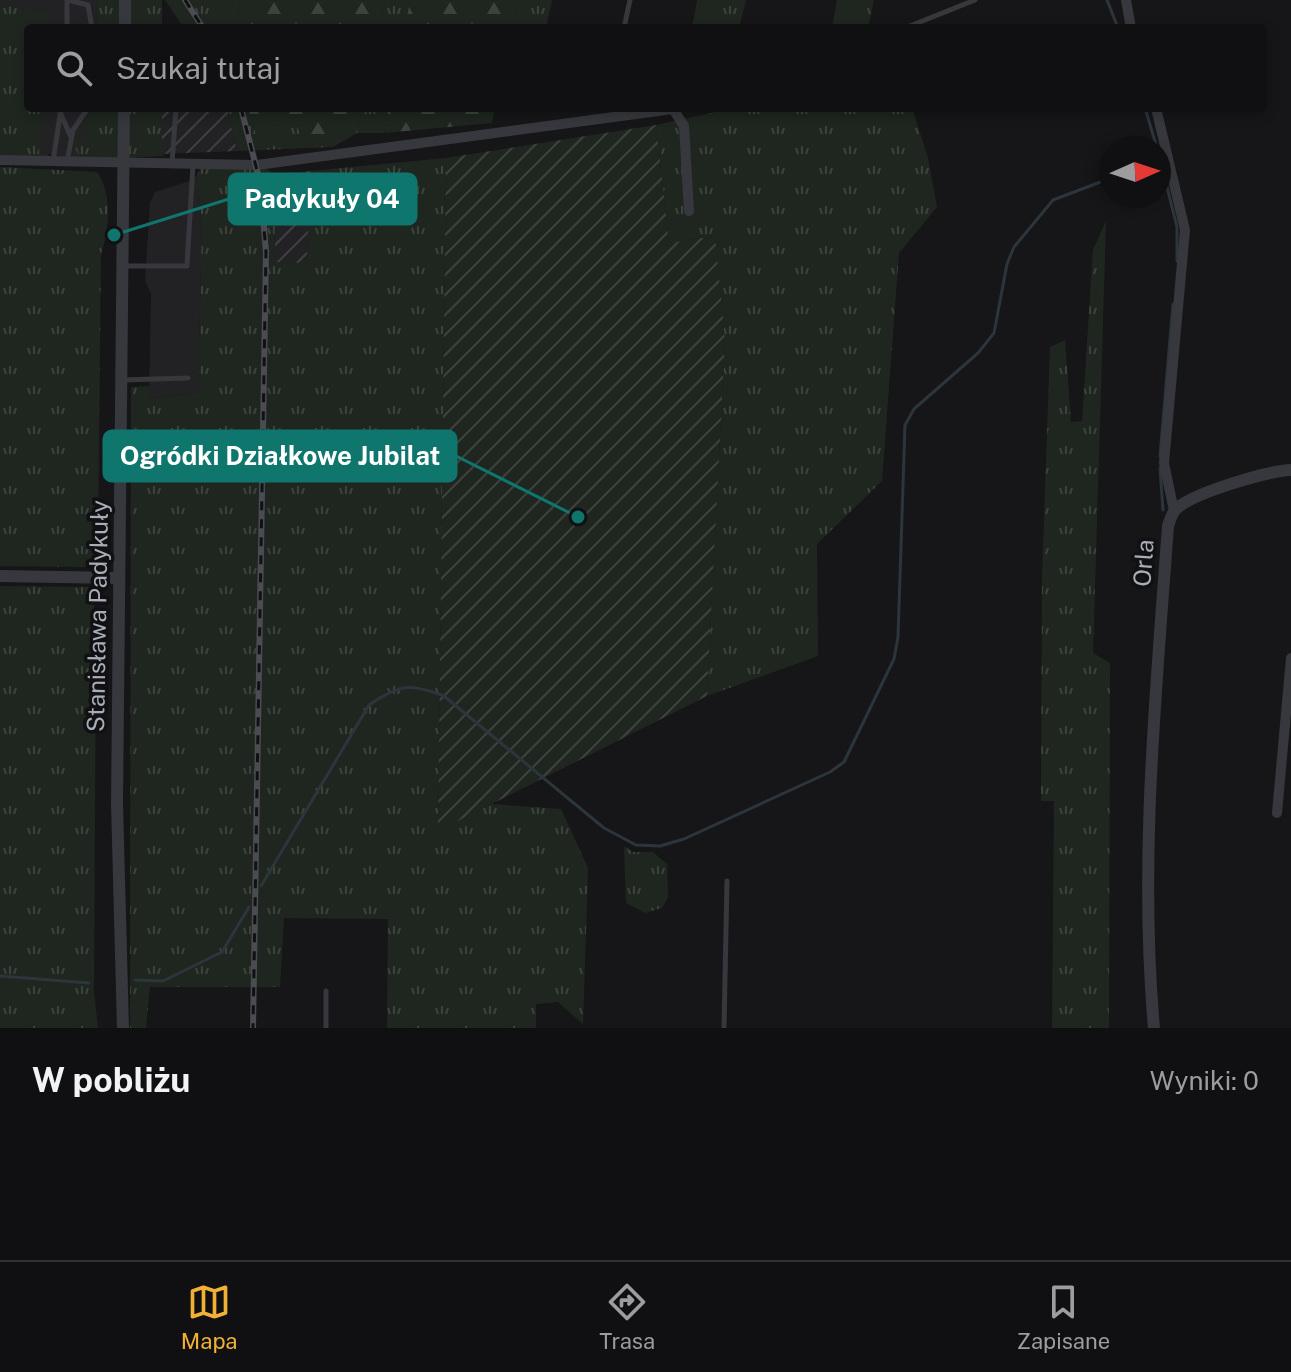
<!DOCTYPE html>
<html lang="pl">
<head>
<meta charset="utf-8">
<style>
  body { margin:0; font-family:"Public Sans",sans-serif; background:#1e1e20; color:#f1f3f6 }
  .compass { position:absolute; left:1099px; top:136px; width:72px; height:72px; border-radius:50%; background:#101012; box-shadow:0 4px 12px #0003; rotate:87deg }
  .list { margin:0; padding:0; list-style:none }
  h2 { display:flex; justify-content:space-between; align-items:center; height:104px; margin:0; padding:0 32px; font-size:34px }
  h2 small { font-size:26px; font-weight:400; color:#9c9d9f }
  .icon { flex:none; width:44px; height:44px; fill:none; stroke:currentColor; stroke-width:2; stroke-linecap:round; stroke-linejoin:round }
  .map { position:relative; flex:none; width:1291px; height:1028px; overflow:hidden }
  .search { position:absolute; background:#101012; box-shadow:0 4px 12px #0003; left:24px; right:24px; top:24px; height:88px; display:flex; align-items:center; gap:20px; box-sizing:border-box; padding:0 28px; border-radius:8px; color:#9c9d9f; font-size:30px }
  .sheet { height:232px; background:#101012 }
  nav { display:flex; justify-content:space-around; align-items:center; box-sizing:border-box; height:112px; border-top:2px solid #303032; background:#101012; font-size:22px; color:#9c9d9f }
  nav a { display:grid; justify-items:center; gap:4px }
  nav .on { color:#f2b134 }
  .map>svg:first-child { display:block }
  .built { fill:#222225 }
  .industrial { fill:url(#industrial-furrows) }
  .grass { fill:url(#grass-tufts) }
  .forest { fill:url(#forest-firs) }
  .garden { fill:url(#garden-furrows) }
  .lines { fill:none; stroke-linecap:round; stroke-linejoin:round }
  .stream { stroke:#2c353c; stroke-width:3 }
  .service { stroke:#37383d; stroke-width:5 }
  .minor { stroke:#37383d; stroke-width:10 }
  .tertiary { stroke:#37383d; stroke-width:12 }
  .rail-casing { stroke:#4a4c52; stroke-width:6 }
  .rail { stroke:#111113; stroke-width:3; stroke-dasharray:9; stroke-linecap:butt }
  .labels { text-anchor:middle; dominant-baseline:central; stroke-width:7; stroke-linejoin:round; paint-order:stroke }
  .street-label { font-size:24px; fill:#a8adb8; stroke:#111113 }
  .leader { fill:none; stroke:#0f766e; stroke-width:3 }
  .callout-dot { fill:#0f766e; stroke:#111113; stroke-width:3 }
  .callout { fill:#0f766e; stroke:#0f766e; stroke-width:3 }
  .callout-label { font-size:26px; text-anchor:middle; font-weight:bold; fill:#fff }
</style>
</head>
<body>
<div class="map">
<svg width="1291" height="1028" viewBox="0 0 1291 1028">
  <defs>
    <pattern id="industrial-furrows" width="10" height="10" patternUnits="userSpaceOnUse" patternTransform="scale(2)"><rect width="10" height="10" fill="#222225"/><path d="M-1 1l2-2M0 10L10 0M9 11l2-2" fill="none" stroke="#3f3f43"/></pattern>
    <pattern id="grass-tufts" width="24" height="20" patternUnits="userSpaceOnUse" patternTransform="scale(2)"><rect width="24" height="20" fill="#1e261f"/><path d="M3 7l-1-3M5 7V3M7 7l1-3M15 17l-1-3M17 17v-4M19 17l1-3" fill="none" stroke="#3c433d"/></pattern>
    <pattern id="forest-firs" width="22" height="20" patternUnits="userSpaceOnUse" patternTransform="scale(2)"><rect width="22" height="20" fill="#1e261f"/><path d="M5 1l3.5 6h-7zM16 11l3.5 6h-7z" fill="#3c433d"/></pattern>
    <pattern id="garden-furrows" width="10" height="10" patternUnits="userSpaceOnUse" patternTransform="scale(2)"><rect width="10" height="10" fill="#1e261f"/><path d="M-1 1l2-2M0 10L10 0M9 11l2-2" fill="none" stroke="#3c433d"/></pattern>
  </defs>
  <rect width="100%" height="100%" fill="#161618"/>
  <!-- built -->
  <path class="built" d="M0,0H97L96,28H49L50,13L5,6L0,5Z
    M43,108H93L81,127L88,132L82,141L81,159L39,153Z
    M197,175L202,223L198,392L149,399L151,293L145,281L150,203L155,192L193,180Z"/>
  <!-- industrial -->
  <path class="industrial" d="M162,108H227L237,151L162,154Z
    M310,171L307,263H275L274,174Z"/>
  <!-- grass -->
  <path class="grass" d="M97,0H162V28H96Z
    M165,0H240L237,28H184Z
    M386,0H410L405,28H380Z
    M519,0H552L546,28H513Z
    M697,0H746L739,28H692Z
    M837,0H874L868,28H832Z
    M0,5L51,13L49,28H28V108H43L39,153L48,154V158L0,156Z
    M93,108H162V154L165,156L81,159L73,144L75,137L82,141L87,132L81,127Z
    M227,108H248L256,133H265L280,115H291L303,138L357,133L362,108H389L384,133H357L333,147L237,151Z
    M734,108H912L928,158L937,207L899,253L882,481L817,544L818,656L707,696L725,340L714,236L669,243L656,125Z
    M446,158L438,830L491,804L561,809L588,868L583,1024L558,1002L536,1004V1028H387L388,919L284,918L280,987H150L146,1028H130L131,387L149,386L150,399L198,392L202,223L197,175L200,169L265,168L274,174L275,262L307,263L310,171Z
    M0,167L97,172C113,195 109,229 101,254L98,538L93,561L88,567L0,566Z
    M1106,221L1093,653L1110,663L1109,1028H1052L1054,801H1041L1042,578L1050,347L1065,340L1071,422L1082,421L1093,250Z
    M0,586L90,587L96,616L94,992L98,1028H0Z
    M624,846L633,852H653L667,864L668,897L662,908L645,913L626,903Z"/>
  <!-- forest -->
  <path class="forest" d="M240,0H386L380,28H237Z
    M410,0H519L513,28H405Z
    M248,108H362L357,133L313,143L303,138L291,115H280L265,133L256,134Z
    M389,108H495L492,123L384,133Z"/>
  <!-- garden -->
  <path class="garden" d="M656,125L669,243L715,236L725,340L707,696L438,831L446,158Z"/>
  <g class="lines">
    <!-- stream -->
    <path class="stream" d="M1107,0L1118,28
      M1145,108L1157,148
      M1159,155L1177,227V261
      M1160,456L1173,304
      M1160,468L1163,510
      M261,886L369,705C400,684 410,683 444,696L604,828L636,845L660,846L684,839L830,772L844,762L894,659L898,637L905,425L914,409L978,353L994,333L1007,264L1014,247L1053,200L1111,178
      M0,976L89,983
      M135,980L163,981L222,952L249,907"/>
    <!-- service -->
    <path class="service" d="M68,0L88,5L92,28
      M67,28V0
      M624,28L630,0
      M905,28L975,0
      M60,112L70,135
      M53,162L61,108
      M67,162L73,130L88,108
      M172,163L176,108
      M123,266H187L193,165
      M122,380L188,378
      M326,991V1028
      M724,1028L727,881"/>
    <!-- minor -->
    <path class="minor" d="M1126,0L1131,28
      M1156,108L1185,230L1164,463L1174,511
      M0,160L257,165L673,109L684,126L689,211
      M1277,813L1291,658"/>
    <!-- tertiary -->
    <path class="tertiary" d="M125,28V0
      M0,576L119,578
      M123,1028L117,804L124,108
      M1154,1028C1139,861 1156,693 1168,526C1170,520 1172,513 1176,509C1193,493 1267,471 1291,470"/>
    <!-- rail casing -->
    <g class="rail-casing">
      <path id="rail" d="M185,0L203,28
        M241,108L260,182L266,252L253,1028"/>
    </g>
    <!-- rail -->
    <use href="#rail" class="rail"/>
  </g>
  <g class="labels">
    <!-- street labels -->
    <g class="street-label">
      <text transform="translate(1143 563) rotate(-86)">Orla</text>
      <text transform="translate(97 616) rotate(-89)">Stanisława Padykuły</text>
    </g>
  </g>
  <!-- callouts -->
  <path class="leader" d="M114 235L229 199M578 517L456 456"/>
  <g class="callout-dot">
    <circle cx="114" cy="235" r="8"/>
    <circle cx="578" cy="517" r="8"/>
  </g>
  <g class="callout">
    <rect x="229" y="174" width="187" height="50" rx="8"/>
    <rect x="104" y="431" width="352" height="50" rx="8"/>
  </g>
  <g class="callout-label">
    <text x="322" y="208">Padykuły 04</text>
    <text x="280" y="465">Ogródki Działkowe Jubilat</text>
  </g>
</svg>
<svg class="compass" viewBox="-18 -18 36 36"><path d="M0-13l5 13h-10z" fill="#e53935"/><path d="M0 13l5-13h-10z" fill="#9c9d9f"/></svg>
<div class="search"><svg class="icon" aria-label="search" viewBox="0 0 24 24"><circle cx="10" cy="10" r="6"/><path d="M15 15l6 6"/></svg>Szukaj tutaj</div>
</div>
<section class="sheet">
<h2>W pobliżu<small>Wyniki: 0</small></h2>
<ul class="list">
</ul>
</section>
<nav>
<a class="on"><svg class="icon" aria-label="map" viewBox="0 0 24 24"><path d="M3 6l6-2 6 2 6-2v14l-6 2-6-2-6 2zM9 4v14M15 6v14"/></svg>Mapa</a>
<a><svg class="icon" aria-label="directions" viewBox="0 0 24 24"><path d="M12 3l9 9-9 9-9-9zM9 14v-3h6M13 9l2 2-2 2"/></svg>Trasa</a>
<a><svg class="icon" aria-label="saved" viewBox="0 0 24 24"><path d="M7 4h10v16l-5-4-5 4z"/></svg>Zapisane</a>
</nav>
</body>
</html>
